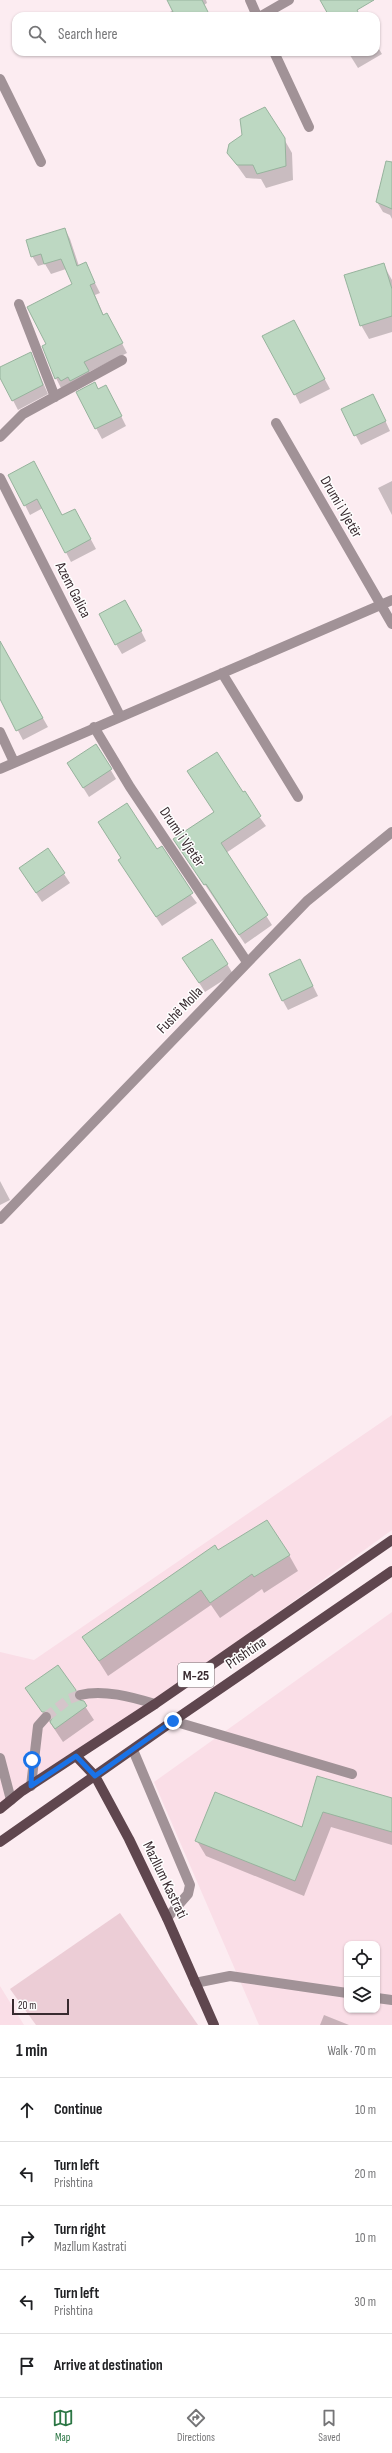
<!DOCTYPE html>
<html lang="en">
<head>
<meta charset="utf-8">
<style>
  body { margin:0; font-family:"Sofia Sans Condensed",sans-serif; background:#f2f2f2; color:#202124 }
  .controls { position:absolute; right:12px; bottom:12px; display:grid; overflow:hidden; border-radius:8px; box-shadow:0 1px 3px #0004 }
  .controls button { width:36px; height:36px; display:grid; place-items:center; padding:0; border:0; border-bottom:1px solid #e0e0e0; background:#fff; color:#202124; font:20px sans-serif }
  .scale { position:absolute; left:12px; bottom:10px; width:57px; box-sizing:border-box; padding-left:4px; border:2px solid #382a2f; border-top:0; font-size:11px; line-height:14px; white-space:nowrap; color:#382a2f; -webkit-text-stroke:3px #fefefe; paint-order:stroke }
  .stop { position:absolute; width:12px; height:12px; margin:-9px; border:3px solid #1a73e8; border-radius:50%; background:#fff }
  .stop.end { background:#1a73e8; border-color:#fff; box-shadow:0 1px 4px #0008 }
  .list { margin:0; padding:0; list-style:none }
  h2 { display:flex; justify-content:space-between; align-items:center; height:52px; margin:0; padding:0 16px; font-size:17px }
  h2 small { font-size:13px; font-weight:400; color:#757577 }
  .list li { display:grid; grid-template-columns:26px 1fr auto; gap:12px; align-items:center; box-sizing:border-box; height:64px; padding:0 16px; border-top:1px solid #e0e0e0 }
  .list b { display:block; font-size:15px; white-space:nowrap }
  .list p { margin:0; font-size:13px; white-space:nowrap; color:#757577 }
  .list em { font-size:13px; font-style:normal; color:#757577 }
  .icon { flex:none; width:22px; height:22px; fill:none; stroke:currentColor; stroke-width:2; stroke-linecap:round; stroke-linejoin:round }
  .map { position:relative; flex:none; width:392px; height:2025px; overflow:hidden }
  .search { position:absolute; background:#fff; box-shadow:0 1px 3px #0004; left:12px; right:12px; top:12px; height:44px; display:flex; align-items:center; gap:10px; box-sizing:border-box; padding:0 14px; border-radius:12px; color:#757577; font-size:15px }
  .sheet { height:372px; background:#fff }
  nav { display:flex; justify-content:space-around; align-items:center; box-sizing:border-box; height:56px; border-top:1px solid #e0e0e0; background:#fff; font-size:11px; color:#757577 }
  nav a { display:grid; justify-items:center; gap:2px }
  nav .on { color:#2b7644 }
  .map>svg:first-child { display:block }
  .built { fill:#fadee7; fill-rule:evenodd }
  .green { fill:#eccdd6 }
  .shadow { fill:#0003 }
  .building { fill:#bdd8c2; stroke:#97b39d }
  .lines { fill:none; stroke-linecap:round; stroke-linejoin:round }
  .minor-tunnel { stroke:#d5c5ca; stroke-width:10; stroke-dasharray:10 5; stroke-linecap:butt }
  .minor { stroke:#a19297; stroke-width:10 }
  .major { stroke:#5f464e; stroke-width:10 }
  .route { stroke:#1a73e8; stroke-width:5 }
  .labels { text-anchor:middle; dominant-baseline:central; stroke-width:3; stroke-linejoin:round; paint-order:stroke }
  .shield { fill:#fefefe; stroke:#736a6d; stroke-width:1 }
  .shield-label { font-size:14px; font-weight:bold; fill:#382a2f }
  .street-label { font-size:15px; fill:#382a2f; stroke:#fefefe }
</style>
</head>
<body>
<div class="map">
<svg width="392" height="2025" viewBox="0 0 392 2025">
  <rect width="100%" height="100%" fill="#fcecf1"/>
  <!-- built -->
  <path class="built" d="M392,1415V1530L0,1813V1652L34,1660Z
    M392,1612V2025H259L154,1782ZM347,1944H377V2010H347Z
    M0,1986L24,2025H0Z"/>
  <!-- green -->
  <path class="green" d="M120,1913L198,2025H36L10,1989Z"/>
  <!-- shadow -->
  <path class="shadow" d="M168,0H206L207,3L204,5L209,16H172L170,12L173,10Z
    M376,44L382,54L358,68L348,52H376Z
    M284,139L292,153L293,180L266,188L261,179L246,178L228,153Z
    M392,182V219L390,215L383,212L377,202L378,190Z
    M65,229L70,239L79,266L85,263L100,293L95,295L104,316L112,324L127,353L89,372L93,381L61,388L56,378L48,344L73,285L66,269L51,274L45,264L38,266L32,256Z
    M383,264L392,280V332L369,339L361,325Z
    M299,331L330,389L300,404L295,394Z
    M30,353L48,394L18,410L0,375V369Z
    M98,390L111,396L126,426L102,439L77,393Z
    M378,405L390,431L361,445L342,410Z
    M39,472L62,516L80,519L96,549L71,562L43,508L30,515L25,505Z
    M392,481V515L378,488Z
    M131,611L146,641L122,654L116,644Z
    M0,642L48,727L23,740L0,697Z
    M96,745L116,779L89,797L74,773Z
    M242,793L266,826L226,853L272,925L245,944L174,839Z
    M48,850L70,883L42,902L26,878Z
    M157,851L197,903L162,926L125,870Z
    M227,964L233,974L205,992L189,967Z
    M305,970L318,996L288,1010L283,1001Z
    M0,1181L10,1200L0,1205Z
    M218,1552L289,1555L298,1571L264,1593L262,1589L220,1618L211,1605L108,1676L84,1638Z
    M27,1688L75,1691L94,1720L63,1742Z
    M318,1777L392,1799V1845L331,1827L304,1896L206,1856L197,1841L303,1828Z
    M324,2015L349,2025H320Z"/>
  <!-- building -->
  <path class="building" d="M167,0H202L210,16H175Z
    M320,0H374L357,10L360,16H329Z
    M265,107L285,138L286,166L257,174L253,165H237L227,153L229,144L242,135L240,119Z
    M386,161L392,162V209L376,202Z
    M65,228L77,266L86,262L95,283L90,285L103,315L107,313L123,343L84,362L89,371L70,381L68,377L61,381L58,377L55,379L42,346L46,344L27,307L72,284L61,259L44,264L41,254L31,257L26,240Z
    M384,263L392,289V316L360,326L344,275Z
    M294,320L325,379L294,395L262,336Z
    M31,352L43,385L12,401L0,378V367Z
    M95,382L98,389L106,385L122,416L95,429L76,392Z
    M373,394L386,421L354,436L341,409Z
    M34,461L62,515L75,509L91,539L65,553L37,499L24,506L8,475Z
    M125,600L142,631L115,645L99,614Z
    M0,641L43,718L16,731L0,699Z
    M96,744L112,769L83,788L67,763Z
    M217,752L243,792L245,791L261,816L221,843L268,915L239,935L206,884L204,885L173,839L214,812L187,771Z
    M127,803L157,849L162,846L193,893L156,917L118,860L121,858L98,822Z
    M48,848L65,873L36,893L19,868Z
    M212,939L228,964L199,983L182,958Z
    M300,959L313,986L282,1001L269,974Z
    M267,1520L290,1555L254,1577L252,1574L210,1603L201,1590L99,1661L82,1637L215,1545L218,1550Z
    M58,1665L76,1690L75,1699L84,1701L87,1706L55,1729L50,1722L52,1718L51,1712H42L25,1688Z
    M317,1776L392,1798V1832L323,1812L295,1881L195,1841L215,1792L302,1827Z"/>
  <g class="lines">
    <!-- minor-tunnel -->
    <path class="minor-tunnel" d="M46,1717L69,1699L80,1695"/>
    <!-- minor -->
    <path class="minor" d="M250,0L257,16
      M261,16L289,0
      M274,52L309,127
      M0,79L41,162
      M19,304L55,397
      M276,423L392,624
      M0,437L23,414L122,360
      M0,478L120,716
      M222,673L298,797
      M94,727L130,787L247,962
      M0,732L14,762
      M0,769L392,600
      M0,1219L307,901L392,832
      M80,1695C103,1689 132,1697 155,1704
      M173,1721L352,1774
      M133,1750L190,1885L188,1894L167,1918
      M0,1758L11,1800
      M31,1786L38,1726L46,1717
      M195,1983L230,1976L347,1993
      M377,1998L392,2000"/>
    <!-- major -->
    <path class="major" d="M76,1756L95,1776L129,1839L167,1918L214,2025
      M0,1809L22,1791L155,1704L392,1540
      M0,1842L173,1721L392,1571"/>
  </g>
  <g class="lines">
    <!-- route -->
    <path class="route" d="M32,1760L31,1786L76,1756L95,1776L173,1721"/>
  </g>
  <g class="labels">
    <!-- shield labels -->
    <rect class="shield" x="178" y="1663" width="36" height="24" rx="3"/>
    <g class="shield-label">
      <text x="196" y="1675">M-25</text>
    </g>
    <!-- street labels -->
    <g class="street-label">
      <text transform="translate(341 507) rotate(60)">Drumi i Vjetër</text>
      <text transform="translate(73 590) rotate(63)">Azem Galica</text>
      <text transform="translate(182 837) rotate(56)">Drumi i Vjetër</text>
      <text transform="translate(180 1010) rotate(-46)">Fushë Molla</text>
      <text transform="translate(246 1653) rotate(-34)">Prishtina</text>
      <text transform="translate(165 1880) rotate(64)">Mazllum Kastrati</text>
    </g>
  </g>
</svg>
<div class="controls">
<button><svg class="icon" aria-label="locate" viewBox="0 0 24 24"><circle cx="12" cy="12" r="6"/><path d="M12 2v4M12 18v4M2 12h4M18 12h4"/></svg></button>
<button><svg class="icon" aria-label="layers" viewBox="0 0 24 24"><path d="M12 4l9 5-9 5-9-5zM3 14l9 5 9-5"/></svg></button>
</div>
<div class="scale">20 m</div>
<div class="stop" style="left:32px;top:1760px"></div>
<div class="stop end" style="left:173px;top:1721px"></div>
<div class="search"><svg class="icon" aria-label="search" viewBox="0 0 24 24"><circle cx="10" cy="10" r="6"/><path d="M15 15l6 6"/></svg>Search here</div>
</div>
<section class="sheet">
<h2>1 min<small>Walk · 70 m</small></h2>
<ul class="list">
<li><svg class="icon" aria-label="ahead" viewBox="0 0 24 24"><path d="M12 20V5M6 11l6-6 6 6"/></svg><div><b>Continue</b></div><em>10 m</em></li>
<li><svg class="icon" aria-label="left" viewBox="0 0 24 24"><path d="M17 20v-9H6M10 6l-5 5 5 5"/></svg><div><b>Turn left</b><p>Prishtina</p></div><em>20 m</em></li>
<li><svg class="icon" aria-label="right" viewBox="0 0 24 24"><path d="M7 20v-9h11M14 6l5 5-5 5"/></svg><div><b>Turn right</b><p>Mazllum Kastrati</p></div><em>10 m</em></li>
<li><svg class="icon" aria-label="left" viewBox="0 0 24 24"><path d="M17 20v-9H6M10 6l-5 5 5 5"/></svg><div><b>Turn left</b><p>Prishtina</p></div><em>30 m</em></li>
<li><svg class="icon" aria-label="arrive" viewBox="0 0 24 24"><path d="M6 21V4h12l-3 4 3 4H6"/></svg><div><b>Arrive at destination</b></div></li>
</ul>
</section>
<nav>
<a class="on"><svg class="icon" aria-label="map" viewBox="0 0 24 24"><path d="M3 6l6-2 6 2 6-2v14l-6 2-6-2-6 2zM9 4v14M15 6v14"/></svg>Map</a>
<a><svg class="icon" aria-label="directions" viewBox="0 0 24 24"><path d="M12 3l9 9-9 9-9-9zM9 14v-3h6M13 9l2 2-2 2"/></svg>Directions</a>
<a><svg class="icon" aria-label="saved" viewBox="0 0 24 24"><path d="M7 4h10v16l-5-4-5 4z"/></svg>Saved</a>
</nav>
</body>
</html>
